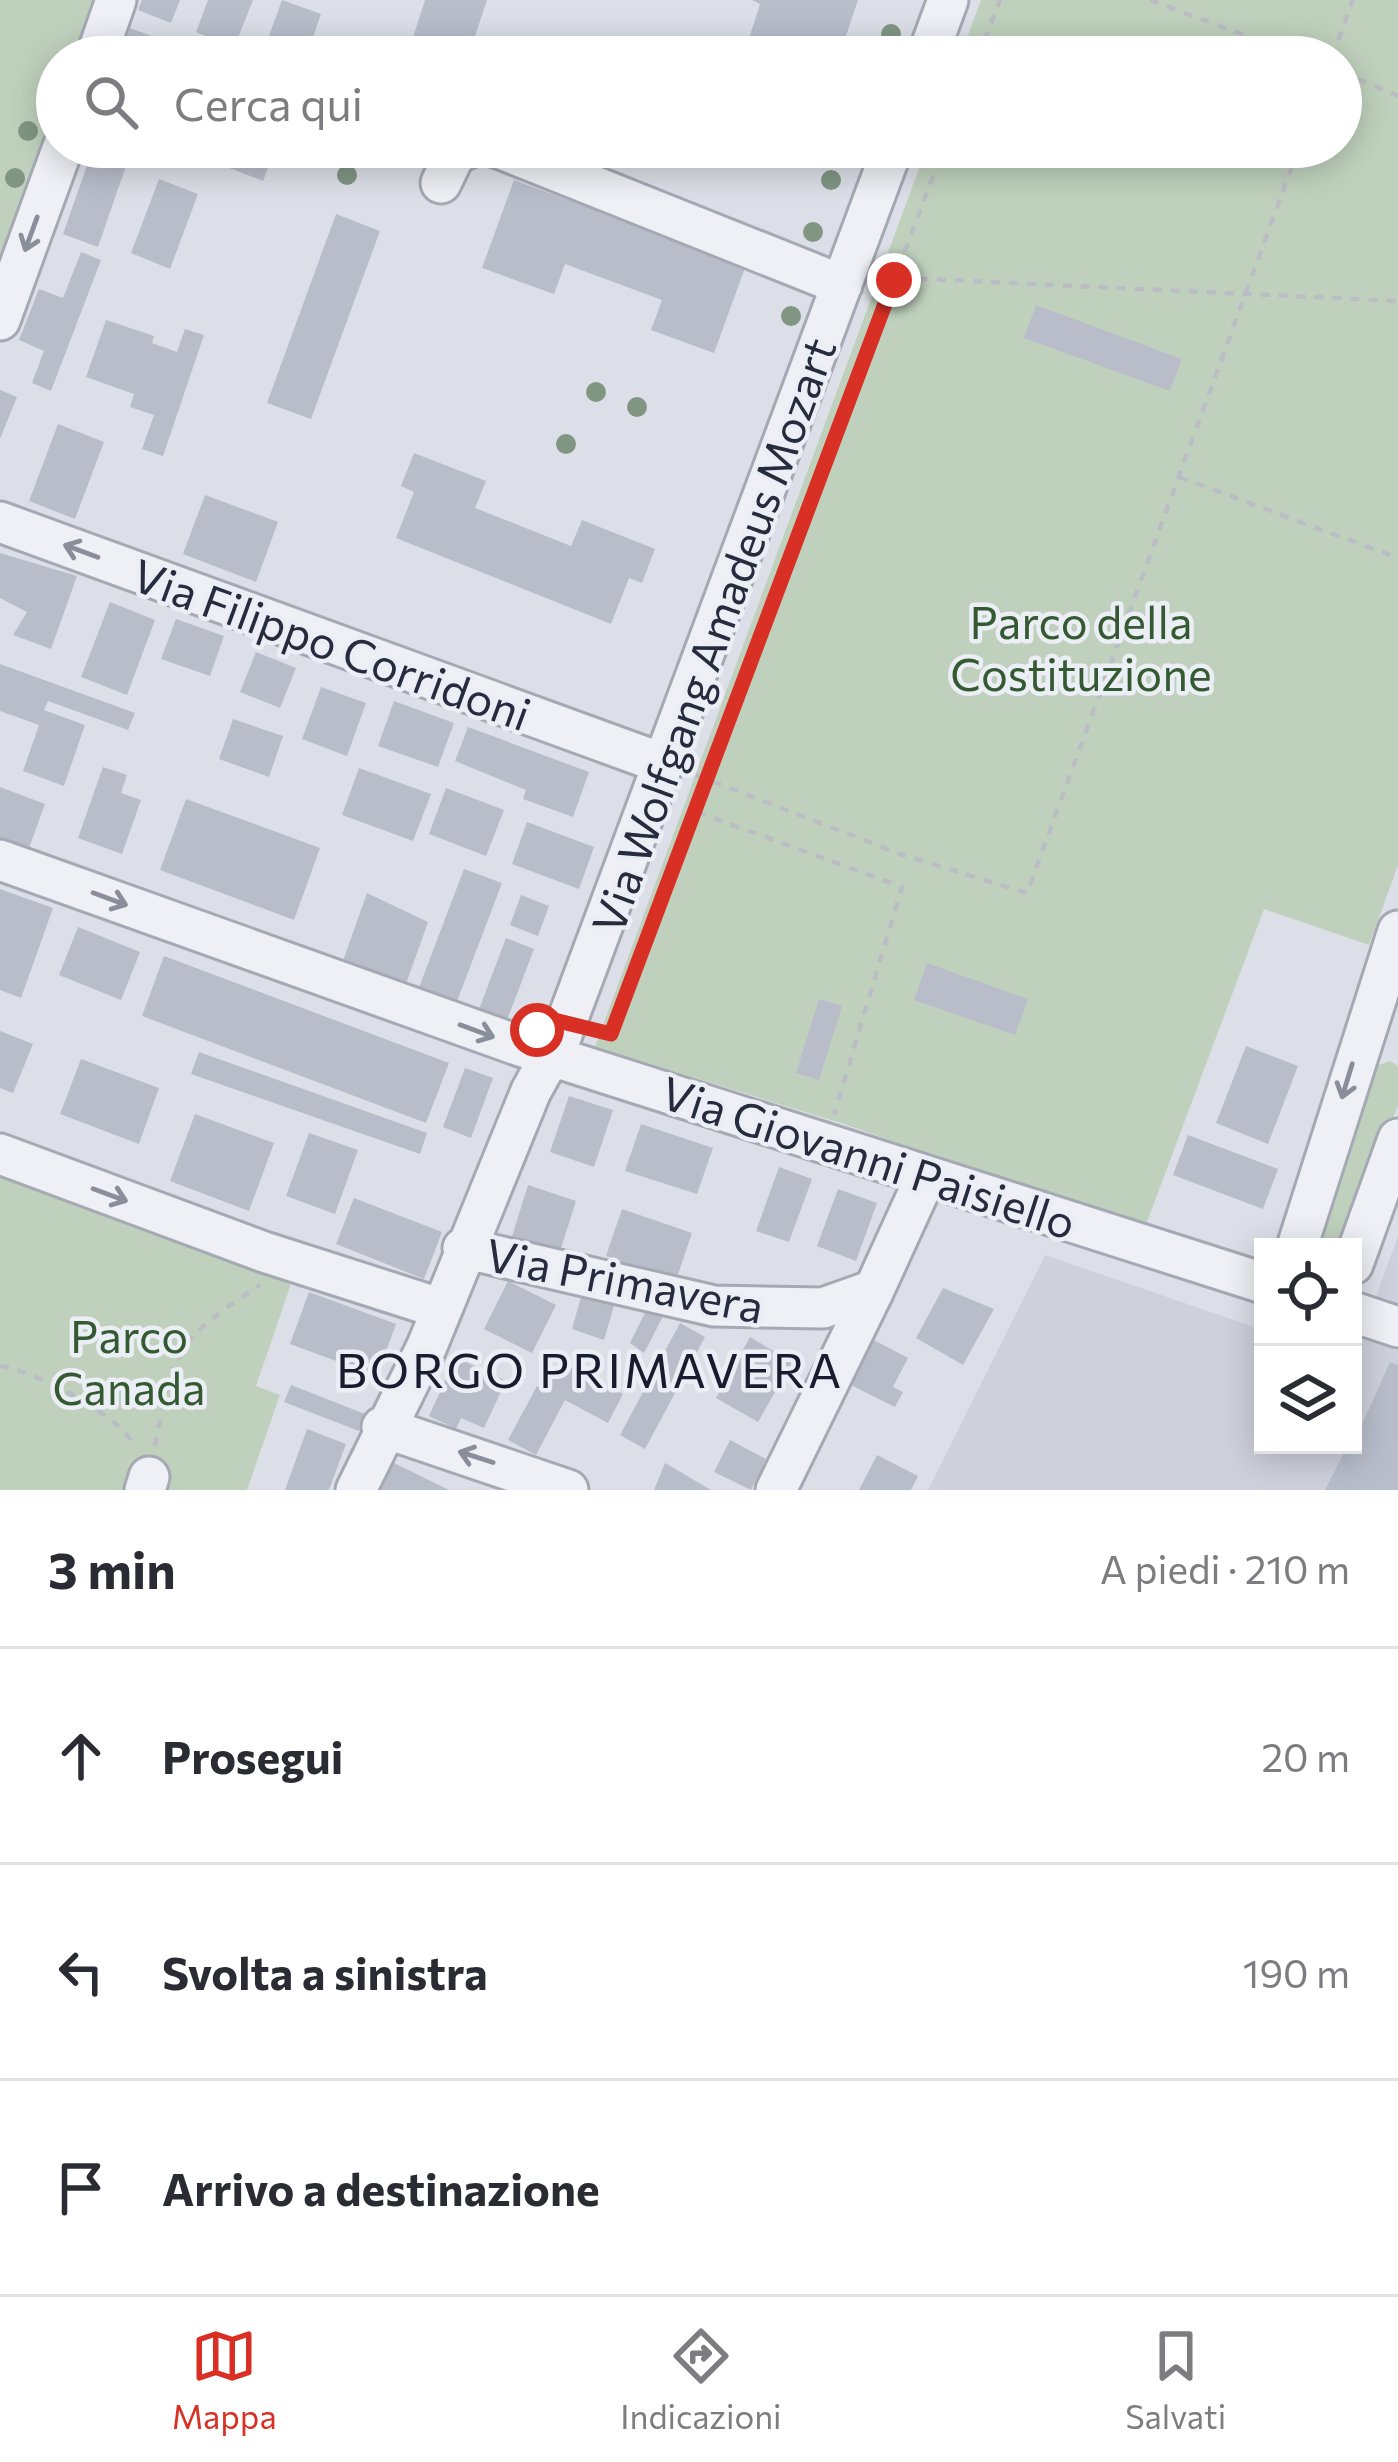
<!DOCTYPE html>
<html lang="it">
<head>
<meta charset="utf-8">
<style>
  body { margin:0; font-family:Commissioner,sans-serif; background:#f7f7f7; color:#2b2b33 }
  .controls { position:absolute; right:36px; bottom:36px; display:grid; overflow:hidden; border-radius:0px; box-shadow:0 6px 30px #0003 }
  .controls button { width:108px; height:108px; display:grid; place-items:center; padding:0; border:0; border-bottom:3px solid #e1e1e2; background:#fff; color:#2b2b33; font:60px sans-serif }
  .stop { position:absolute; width:36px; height:36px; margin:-27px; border:9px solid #d93025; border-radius:50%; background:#fff }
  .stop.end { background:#d93025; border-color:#fff; box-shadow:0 3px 12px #0008 }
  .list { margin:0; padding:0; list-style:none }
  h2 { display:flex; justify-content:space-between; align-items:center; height:156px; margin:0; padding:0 48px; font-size:51px }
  h2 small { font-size:39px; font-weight:400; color:#7c7c81 }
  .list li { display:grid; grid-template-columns:78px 1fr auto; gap:36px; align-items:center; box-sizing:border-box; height:216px; padding:0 48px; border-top:3px solid #e1e1e2 }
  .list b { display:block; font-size:45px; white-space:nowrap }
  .list em { font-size:39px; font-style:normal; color:#7c7c81 }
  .icon { flex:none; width:66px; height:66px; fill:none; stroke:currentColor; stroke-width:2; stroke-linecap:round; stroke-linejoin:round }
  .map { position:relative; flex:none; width:1398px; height:1490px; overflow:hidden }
  .search { position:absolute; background:#fff; box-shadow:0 6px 30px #0003; left:36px; right:36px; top:36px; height:132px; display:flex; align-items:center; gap:30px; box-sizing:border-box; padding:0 42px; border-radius:66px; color:#7c7c81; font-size:45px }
  .sheet { height:804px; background:#fff }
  nav { display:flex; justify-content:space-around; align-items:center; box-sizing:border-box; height:168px; border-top:3px solid #e1e1e2; background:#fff; font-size:33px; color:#7c7c81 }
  nav a { display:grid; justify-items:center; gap:6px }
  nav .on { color:#d93025 }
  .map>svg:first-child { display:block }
  .built { fill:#ced1dc }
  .green { fill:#bfd1bd }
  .building { fill:#b9bdca }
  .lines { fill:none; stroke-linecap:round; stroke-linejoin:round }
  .minor-casing { stroke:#a5a9b4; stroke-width:45 }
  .path { stroke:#bbbdc5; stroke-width:4.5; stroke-dasharray:9 9; stroke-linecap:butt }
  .minor { stroke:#eff0f5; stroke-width:39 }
  .tree { fill:#809683 }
  .oneway { stroke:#8a8e9a }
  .route { stroke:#d93025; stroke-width:15 }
  .labels { text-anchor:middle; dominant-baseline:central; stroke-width:9; stroke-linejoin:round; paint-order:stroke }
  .park-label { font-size:45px; fill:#345a32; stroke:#eceef5 }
  .street-label { font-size:45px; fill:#262b3e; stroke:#eceef5 }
  .neighbourhood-label { font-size:48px; letter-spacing:3px; fill:#181c2e; stroke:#eceef5 }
</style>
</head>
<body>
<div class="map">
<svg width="1398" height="1490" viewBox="0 0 1398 1490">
  <rect width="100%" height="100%" fill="#dcdfe7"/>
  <!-- built -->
  <path class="built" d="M1398,1236V1490H928L1045,1255L1263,1330V1445H1353V1360Z"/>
  <!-- green -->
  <path class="green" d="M0,0H99L79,57H57V116L0,272Z
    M981,0H1398V865L1369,945L1264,909L1144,1230L844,1124L595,1047L927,147H1341V57H960Z
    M1390,1061L1398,1066V1105L1345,1247H1321L1356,1093L1370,1068Z
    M0,1176L292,1281L256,1386L280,1395L247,1490H0Z"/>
  <!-- building -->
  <path class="building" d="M142,0H180L171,23L138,10Z
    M208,0H253L234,48L196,32Z
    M282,0L321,14L306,57L265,47Z
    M425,0H487L468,57H384L387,46L408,53Z
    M752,0H858L839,57H743L760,4Z
    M130,28L170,43L164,57H119Z
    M175,147H276L263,181Z
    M91,154L126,166L98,247L63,234Z
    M159,179L198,194L170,269L131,253Z
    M514,180L746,265L714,353L651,330L662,300L565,264L554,294L482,268Z
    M336,214L380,231L311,419L267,403Z
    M81,252L101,260L51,391L32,383L44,351L19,340L39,289L63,298Z
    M1036,305L1182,359L1170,391L1024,338Z
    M106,320L154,336L152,343L177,352L185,329L204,335L163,456L142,449L154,415L130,407L134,394L86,377Z
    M0,390L17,397L0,439Z
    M58,424L104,442L75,519L29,501Z
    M414,453L486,481L475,508L571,546L582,520L655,549L642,583L629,578L611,624L396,538L414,492L401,486Z
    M205,495L278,522L256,582L183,554Z
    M0,553L77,576L51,649L13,635L27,612L0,598Z
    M110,602L155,620L127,695L81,677Z
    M176,619L224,636L210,676L161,659Z
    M256,652L296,668L280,708L240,692Z
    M0,664L135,713L128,730L48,701L44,710L85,725L64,786L23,771L39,725L0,711Z
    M321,687L366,703L347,756L302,739Z
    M394,701L454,723L438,767L378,746Z
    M233,719L283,736L269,777L219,759Z
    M468,727L589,772L573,817L523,799L526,790L455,761Z
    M103,767L127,775L121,793L141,800L122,854L78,838Z
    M359,768L431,794L413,841L342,815Z
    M0,787L45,804L29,848L0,838Z
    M446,788L504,810L486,856L429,834Z
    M186,799L320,848L294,920L160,870Z
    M527,822L594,847L579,889L512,864Z
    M464,869L502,883L456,1004L418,990Z
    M0,889L53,908L21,998L0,990Z
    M367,893L428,922L406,984L343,961Z
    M521,895L549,906L538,936L510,925Z
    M78,927L140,952L121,1000L59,975Z
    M506,938L534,949L506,1023L478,1012Z
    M164,956L449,1063L426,1123L142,1016Z
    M927,963L1028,999L1015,1035L914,1000Z
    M819,999L842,1006L819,1080L796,1073Z
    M0,1031L33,1044L13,1093L0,1088Z
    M1246,1046L1298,1066L1268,1144L1216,1123Z
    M199,1052L427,1133L420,1154L191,1074Z
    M81,1059L159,1088L139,1144L60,1114Z
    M465,1068L493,1078L471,1138L443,1127Z
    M569,1096L613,1110L594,1167L550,1152Z
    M195,1114L274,1143L249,1211L170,1181Z
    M641,1124L713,1148L697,1194L625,1171Z
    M309,1133L358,1150L335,1214L286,1196Z
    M1188,1135L1278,1169L1263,1209L1173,1175Z
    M779,1167L812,1179L789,1242L756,1231Z
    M528,1185L576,1201L557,1261L509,1246Z
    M838,1189L877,1203L856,1261L817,1246Z
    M354,1198L442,1232L424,1279L336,1244Z
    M622,1209L692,1233L676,1280L606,1256Z
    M508,1281L556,1305L532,1353L484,1329Z
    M943,1288L994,1309L963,1365L916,1338Z
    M583,1290L617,1295L604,1340L572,1329Z
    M309,1292L396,1324L377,1376L290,1344Z
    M652,1299L670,1303L644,1353L630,1343Z
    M680,1323L705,1337L645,1449L620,1435Z
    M750,1337L792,1362L758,1422L716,1398Z
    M874,1340L908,1358L893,1387L903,1392L895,1407L851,1385Z
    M456,1357L506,1381L484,1428L461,1418L456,1429L429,1416Z
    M560,1362L623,1394L608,1423L565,1400L536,1455L508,1440L537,1386L545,1390Z
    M1390,1362L1398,1365V1490H1325L1348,1445H1353Z
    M291,1385L365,1414L359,1431L284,1402Z
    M307,1429L346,1444L329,1490H285Z
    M730,1440L766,1459L751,1490L714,1472Z
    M877,1455L918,1476L911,1490H859Z
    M394,1463L449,1490H380Z
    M665,1463L711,1490H654Z"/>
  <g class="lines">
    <!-- minor casing -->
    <g class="minor-casing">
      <path id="minor" d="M96,57L116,0
        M927,57L948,0
        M496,147L842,285
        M441,183L455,154L470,147
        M0,320L63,147
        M0,522L664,764
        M0,860L520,1046L1263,1283
        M0,1154L264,1252L439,1308
        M1297,1247L1398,931
        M463,1248L714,1306L823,1308L874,1290L926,1176
        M1353,1264L1398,1139
        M1353,1312L1398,1327
        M382,1427L568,1490
        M145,1490L149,1477
        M356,1490L427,1346L531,1091L561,1037L893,147
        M776,1490L874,1290"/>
    </g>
    <!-- path -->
    <path class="path" d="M1150,0L1304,57
      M978,57L1000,0
      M1332,57L1353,0
      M1341,72L1398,96
      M883,277L1398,301
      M1179,477L1398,558
      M696,775L900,854L1027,893L1299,147
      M697,812L902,887L834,1115
      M601,1031L611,1034L944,147
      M0,1366C35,1371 121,1415 135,1447
      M155,1446C173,1350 177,1339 260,1285"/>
    <!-- minor -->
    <use href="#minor" class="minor"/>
  </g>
  <!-- trees -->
  <g class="tree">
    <circle cx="891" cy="34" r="10"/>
    <circle cx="28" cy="131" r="10"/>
    <circle cx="347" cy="175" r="10"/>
    <circle cx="15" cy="178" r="10"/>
    <circle cx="831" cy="180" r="10"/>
    <circle cx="813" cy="232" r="10"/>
    <circle cx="791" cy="316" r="10"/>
    <circle cx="596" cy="392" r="10"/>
    <circle cx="637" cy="407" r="10"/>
    <circle cx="566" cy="444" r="10"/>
  </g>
  <!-- one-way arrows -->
  <defs><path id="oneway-shaft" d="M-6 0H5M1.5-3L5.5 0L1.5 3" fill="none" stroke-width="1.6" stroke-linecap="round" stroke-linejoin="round" transform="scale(3)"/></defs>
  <g class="oneway">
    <use href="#oneway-shaft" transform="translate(31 234) rotate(110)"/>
    <use href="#oneway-shaft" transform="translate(81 551) rotate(-160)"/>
    <use href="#oneway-shaft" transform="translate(110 899) rotate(20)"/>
    <use href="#oneway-shaft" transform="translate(477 1031) rotate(20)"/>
    <use href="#oneway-shaft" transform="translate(1347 1081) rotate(107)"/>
    <use href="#oneway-shaft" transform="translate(110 1195) rotate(20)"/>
    <use href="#oneway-shaft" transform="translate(476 1457) rotate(-162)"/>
  </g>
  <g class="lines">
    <!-- route -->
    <path class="route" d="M537,1030L546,1018L611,1034L894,280"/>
  </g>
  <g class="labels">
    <!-- park labels -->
    <g class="park-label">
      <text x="1081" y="620">Parco della<tspan x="1081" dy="52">Costituzione</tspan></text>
      <text x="129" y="1334">Parco<tspan x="129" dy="52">Canada</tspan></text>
    </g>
    <!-- street labels -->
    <g class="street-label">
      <text transform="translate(712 635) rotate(-70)">Via Wolfgang Amadeus Mozart</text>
      <text transform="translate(332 643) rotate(20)">Via Filippo Corridoni</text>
      <text transform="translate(869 1156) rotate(18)">Via Giovanni Paisiello</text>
      <text transform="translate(625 1279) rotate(11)">Via Primavera</text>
    </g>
    <!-- neighbourhood labels -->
    <g class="neighbourhood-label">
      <text x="590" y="1368">BORGO PRIMAVERA</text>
    </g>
  </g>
</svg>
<div class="controls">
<button><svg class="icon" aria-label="locate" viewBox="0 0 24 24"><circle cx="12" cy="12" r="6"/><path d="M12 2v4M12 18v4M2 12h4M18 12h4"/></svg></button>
<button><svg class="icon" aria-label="layers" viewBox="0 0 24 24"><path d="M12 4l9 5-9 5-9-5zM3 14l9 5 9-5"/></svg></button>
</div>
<div class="stop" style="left:537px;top:1030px"></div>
<div class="stop end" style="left:894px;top:280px"></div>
<div class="search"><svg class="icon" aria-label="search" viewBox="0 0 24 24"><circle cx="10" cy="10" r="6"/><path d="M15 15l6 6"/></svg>Cerca qui</div>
</div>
<section class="sheet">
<h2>3 min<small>A piedi · 210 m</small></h2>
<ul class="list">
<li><svg class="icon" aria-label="ahead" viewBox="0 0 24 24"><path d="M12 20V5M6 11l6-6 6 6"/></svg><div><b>Prosegui</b></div><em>20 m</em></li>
<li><svg class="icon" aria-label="left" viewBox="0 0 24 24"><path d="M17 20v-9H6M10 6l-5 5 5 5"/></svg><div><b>Svolta a sinistra</b></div><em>190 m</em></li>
<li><svg class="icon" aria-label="arrive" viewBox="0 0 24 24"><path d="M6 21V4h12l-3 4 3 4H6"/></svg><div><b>Arrivo a destinazione</b></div></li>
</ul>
</section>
<nav>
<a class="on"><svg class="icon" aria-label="map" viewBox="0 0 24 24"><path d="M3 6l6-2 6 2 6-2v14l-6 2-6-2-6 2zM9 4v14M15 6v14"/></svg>Mappa</a>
<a><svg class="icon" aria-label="directions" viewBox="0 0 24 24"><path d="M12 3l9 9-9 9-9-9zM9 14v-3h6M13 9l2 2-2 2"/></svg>Indicazioni</a>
<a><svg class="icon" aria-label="saved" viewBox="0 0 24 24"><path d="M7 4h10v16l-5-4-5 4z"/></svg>Salvati</a>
</nav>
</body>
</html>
